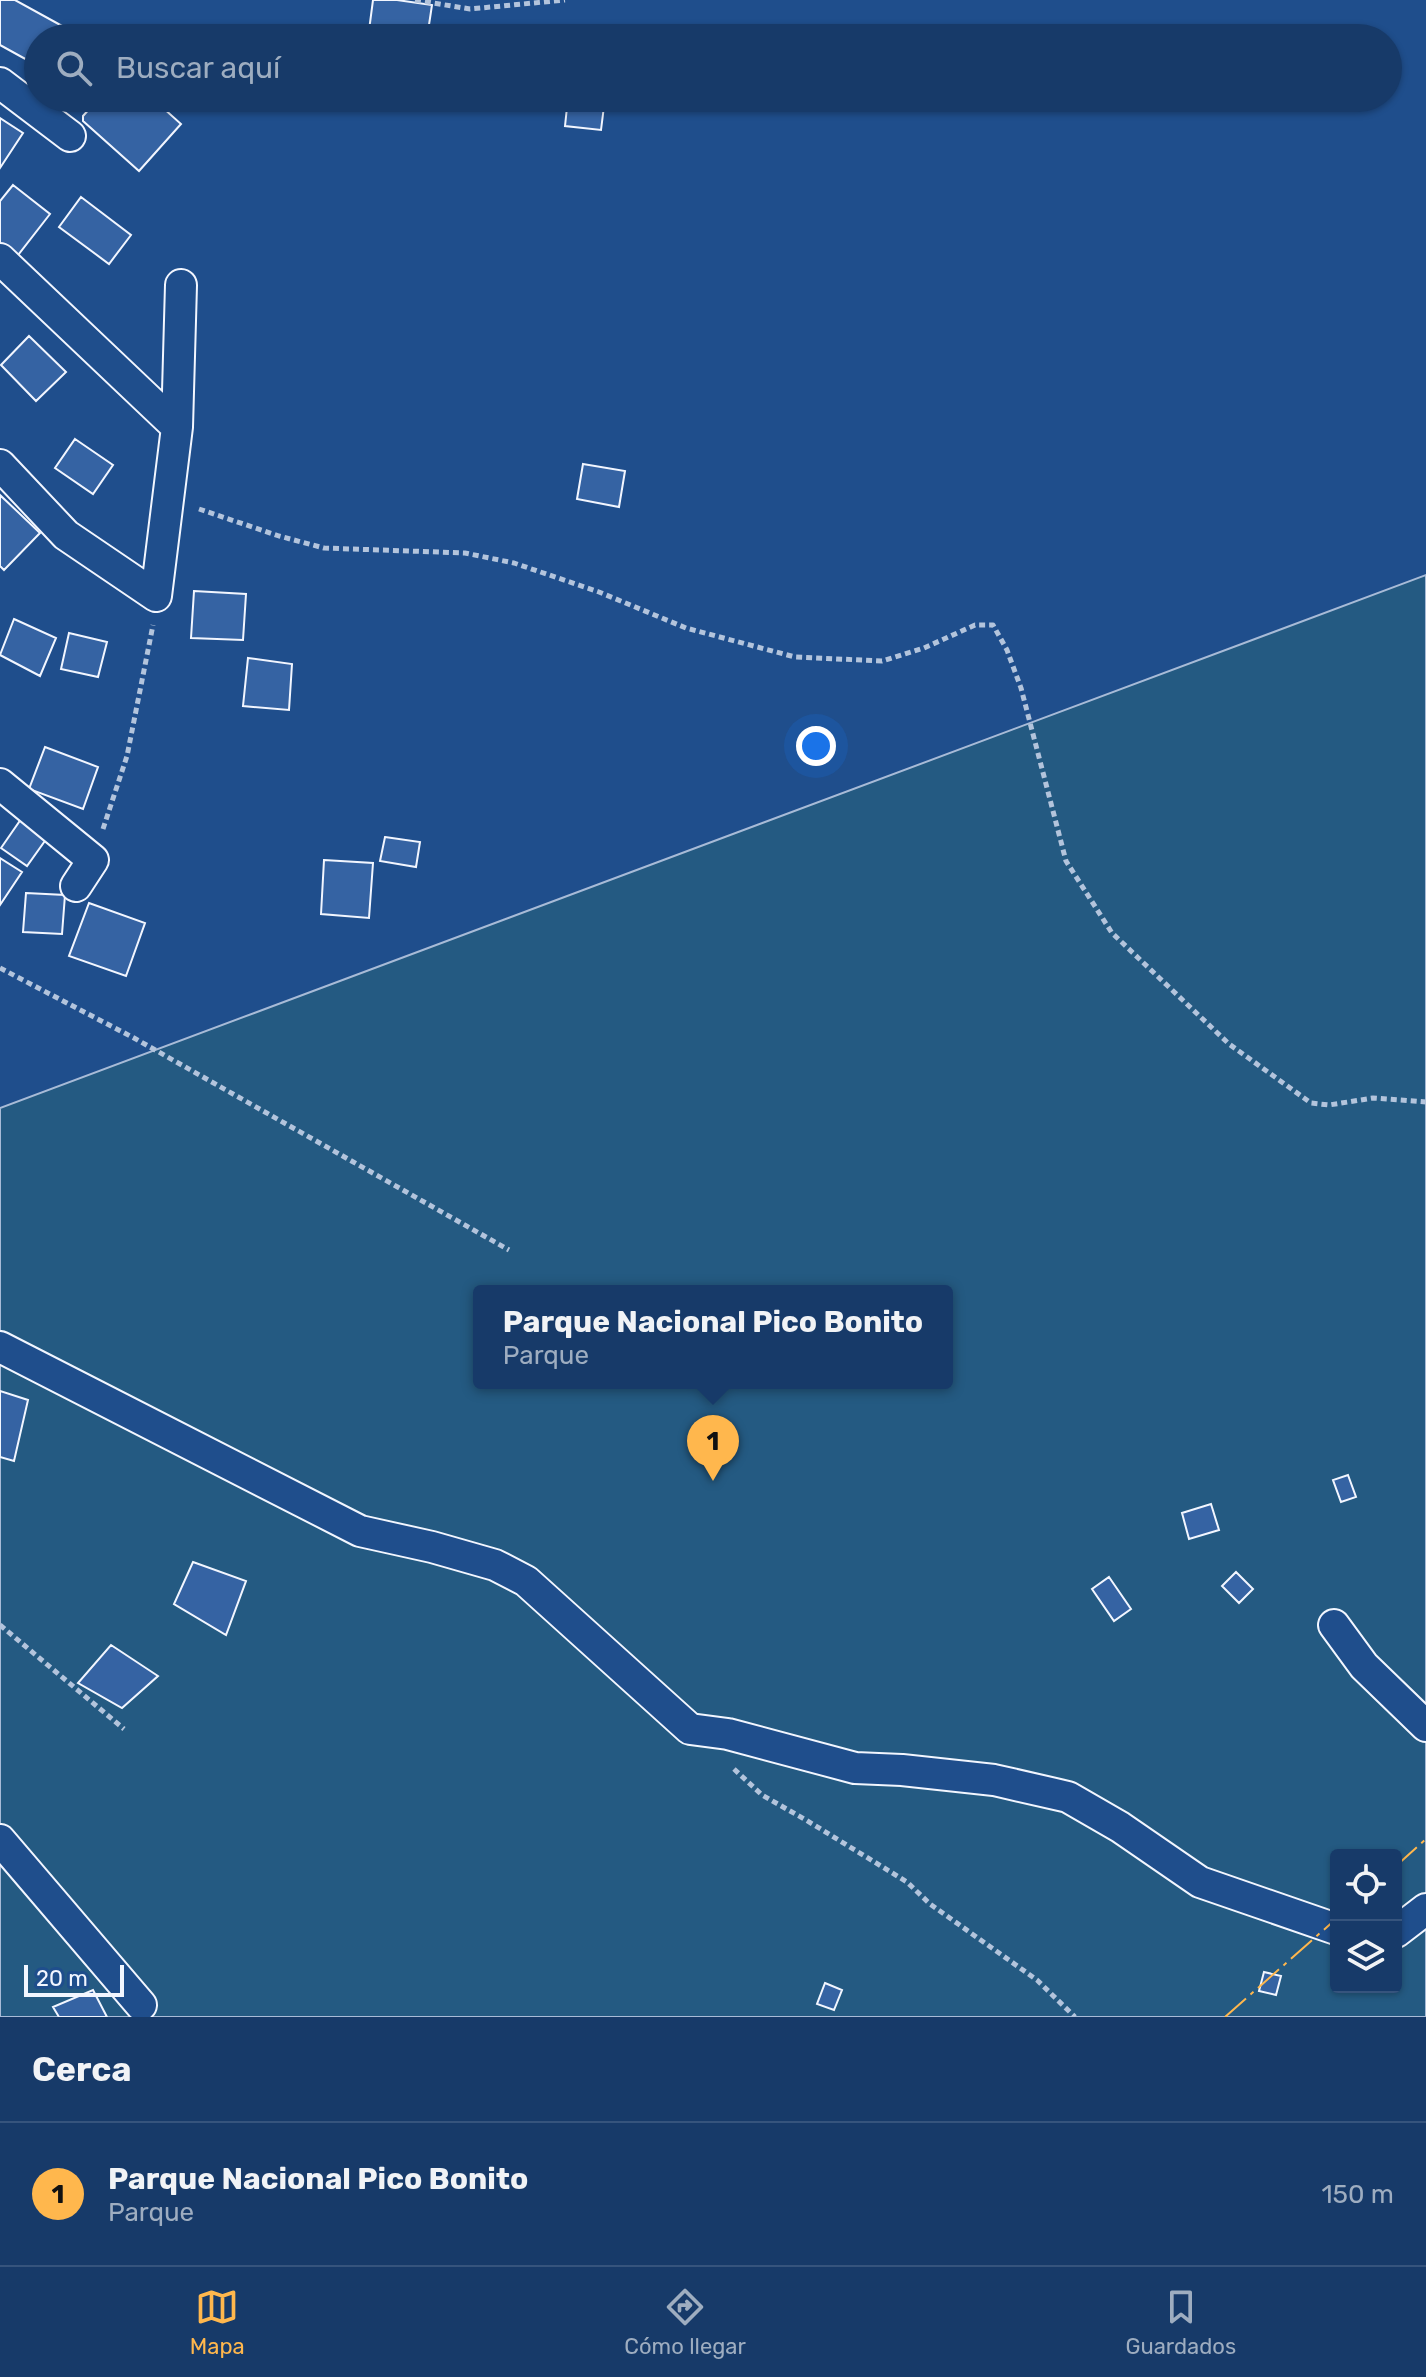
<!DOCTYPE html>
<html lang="es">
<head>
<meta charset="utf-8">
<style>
  body { margin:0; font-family:Rubik,sans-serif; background:#244571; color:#f1f3f6 }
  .controls { position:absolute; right:24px; bottom:24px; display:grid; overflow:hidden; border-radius:8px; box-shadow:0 2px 6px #0004 }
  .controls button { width:72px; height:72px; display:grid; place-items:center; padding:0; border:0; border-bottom:2px solid #36547d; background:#173a69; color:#f1f3f6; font:40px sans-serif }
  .scale { position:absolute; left:24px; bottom:20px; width:100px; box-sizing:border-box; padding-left:8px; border:4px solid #f2f6ff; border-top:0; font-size:22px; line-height:28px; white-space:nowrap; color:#f2f6ff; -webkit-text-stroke:6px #1f4e8c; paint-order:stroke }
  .you { position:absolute; left:816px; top:746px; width:28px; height:28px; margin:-20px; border:6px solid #fff; border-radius:50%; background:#1a73e8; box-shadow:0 0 0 12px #1a73e833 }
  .badge { display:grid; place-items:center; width:52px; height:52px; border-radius:50%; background:#ffb74d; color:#111; font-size:26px; font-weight:700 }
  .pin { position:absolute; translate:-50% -66px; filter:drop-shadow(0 2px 4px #0008) }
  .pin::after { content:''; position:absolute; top:42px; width:28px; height:24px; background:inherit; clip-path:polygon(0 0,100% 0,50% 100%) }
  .popup { position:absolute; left:473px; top:1285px; width:480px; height:104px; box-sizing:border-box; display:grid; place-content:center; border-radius:8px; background:#173a69; filter:drop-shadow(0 2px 6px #0005); font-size:26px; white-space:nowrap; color:#9eadc0 }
  .popup b { font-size:30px; color:#f1f3f6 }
  .popup::after { content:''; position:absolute; left:50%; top:100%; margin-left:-16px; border:16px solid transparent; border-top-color:#173a69 }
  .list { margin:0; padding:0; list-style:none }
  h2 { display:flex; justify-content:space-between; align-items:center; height:104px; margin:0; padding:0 32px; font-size:34px }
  h2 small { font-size:26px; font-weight:400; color:#9eadc0 }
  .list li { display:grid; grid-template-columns:52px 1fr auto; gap:24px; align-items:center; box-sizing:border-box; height:144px; padding:0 32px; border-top:2px solid #36547d }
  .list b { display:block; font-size:30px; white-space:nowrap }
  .list p { margin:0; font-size:26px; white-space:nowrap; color:#9eadc0 }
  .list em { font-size:26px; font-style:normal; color:#9eadc0 }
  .icon { flex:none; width:44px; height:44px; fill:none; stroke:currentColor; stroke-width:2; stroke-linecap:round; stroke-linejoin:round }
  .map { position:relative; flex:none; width:1426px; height:2017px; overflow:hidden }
  .search { position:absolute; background:#173a69; box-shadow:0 2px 6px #0004; left:24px; right:24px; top:24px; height:88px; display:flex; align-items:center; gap:20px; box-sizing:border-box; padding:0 28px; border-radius:44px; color:#9eadc0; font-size:30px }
  .sheet { height:248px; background:#173a69 }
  nav { display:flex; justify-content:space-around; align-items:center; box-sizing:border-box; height:112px; border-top:2px solid #36547d; background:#173a69; font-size:22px; color:#9eadc0 }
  nav a { display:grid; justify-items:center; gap:4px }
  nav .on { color:#ffb74d }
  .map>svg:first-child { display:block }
  .green { fill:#245a82; stroke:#a8bbd7; stroke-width:2; fill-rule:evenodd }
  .building { fill:#3563a3; stroke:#f2f6ff; stroke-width:2 }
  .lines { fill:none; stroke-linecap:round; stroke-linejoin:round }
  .street-casing { stroke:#f2f6ff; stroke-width:34 }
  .path { stroke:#b3c4dc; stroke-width:5; stroke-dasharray:6 4; stroke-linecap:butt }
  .street { stroke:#1f4e8c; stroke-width:30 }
  .power { stroke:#ffb74d; stroke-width:2; stroke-dasharray:28 6 4 6; stroke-linecap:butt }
</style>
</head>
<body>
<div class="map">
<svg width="1426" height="2017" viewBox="0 0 1426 2017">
  <rect width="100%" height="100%" fill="#1f4e8c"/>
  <!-- green -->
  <path class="green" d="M1426,575V2017H0V1108ZM479,1291H947V1383H479ZM1336,1855H1396V1987H1336Z"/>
  <!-- building -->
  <path class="building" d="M0,0H15L64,27L58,38H38V66L0,45Z
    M373,0H397L432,5L427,38H368Z
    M99,98H152L181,124L139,171L83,121V116Z
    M568,98H605L601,130L565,126Z
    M0,118L23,133L0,168Z
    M13,185L50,214L15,259L0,248V201Z
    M81,197L131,235L109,264L59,227Z
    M29,336L66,372L36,401L1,365Z
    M75,439L113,465L93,494L55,468Z
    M583,464L625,471L619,507L577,499Z
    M0,495L40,533L4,570L0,566Z
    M194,591L246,594L243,640L191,638Z
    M14,619L56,638L40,676L0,655Z
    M69,633L107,642L98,677L61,669Z
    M248,658L292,664L289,710L243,706Z
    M45,747L98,767L83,809L29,789Z
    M26,812L52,831L27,866L1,848Z
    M385,837L420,842L416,867L380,861Z
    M0,858L22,872L0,905Z
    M324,860L373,863L369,918L321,914Z
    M26,893L65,895L62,934L23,932Z
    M89,903L145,923L126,976L69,956Z
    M0,1391L28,1400L14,1461L0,1457Z
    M1348,1475L1356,1497L1341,1502L1333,1480Z
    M1211,1504L1219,1530L1189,1539L1182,1513Z
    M193,1562L246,1581L226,1635L174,1604Z
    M1236,1572L1253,1589L1239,1603L1222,1586Z
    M1109,1577L1131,1609L1114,1621L1092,1589Z
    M111,1645L158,1676L122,1708L78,1683Z
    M1264,1972L1281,1976L1276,1995L1259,1991Z
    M825,1983L842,1990L834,2010L817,2004Z
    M93,1990L107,2017H59L53,2007Z"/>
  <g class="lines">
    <!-- street casing -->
    <g class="street-casing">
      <path id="street" d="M0,83L70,136
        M0,259L177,427
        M0,465L66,535L156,596L177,427L181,285
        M0,784L93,860L76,886
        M0,1347L360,1531L432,1547L495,1565L526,1581L690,1729L728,1734L855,1768L902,1770L994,1780L1068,1797L1120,1827L1200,1882L1336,1929
        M1334,1625L1364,1666L1426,1726
        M0,1840L141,2005
        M1396,1932L1426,1909"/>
    </g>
    <!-- path -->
    <path class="path" d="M415,0L470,9L565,0
      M199,509L279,536L324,548L465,553L514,563L599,592L686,628L795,657L882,661L924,648L975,625H993L1007,650L1021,688L1066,861L1112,933L1229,1044L1311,1103L1329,1105L1373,1098L1426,1102
      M103,829L127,756L153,625
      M0,968L134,1038L509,1250
      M0,1625L124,1729
      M734,1769L762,1795L806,1820L907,1882L930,1904L1037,1980L1075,2017"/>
    <!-- street -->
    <use href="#street" class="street"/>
    <!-- power -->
    <path class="power" d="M1396,1866L1426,1839
      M1225,2017L1336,1919"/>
  </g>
</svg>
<div class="controls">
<button><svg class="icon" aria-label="locate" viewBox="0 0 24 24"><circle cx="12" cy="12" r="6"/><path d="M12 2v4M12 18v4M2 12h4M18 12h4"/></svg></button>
<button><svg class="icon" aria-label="layers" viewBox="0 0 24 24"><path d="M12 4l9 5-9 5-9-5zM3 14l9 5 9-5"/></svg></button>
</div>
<div class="scale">20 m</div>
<div class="you"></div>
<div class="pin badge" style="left:713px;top:1481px">1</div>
<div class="popup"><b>Parque Nacional Pico Bonito</b>Parque</div>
<div class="search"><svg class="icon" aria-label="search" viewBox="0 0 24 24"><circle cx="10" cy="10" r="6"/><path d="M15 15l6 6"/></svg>Buscar aquí</div>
</div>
<section class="sheet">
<h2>Cerca<small></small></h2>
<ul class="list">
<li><span class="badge">1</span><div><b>Parque Nacional Pico Bonito</b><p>Parque</p></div><em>150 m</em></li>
</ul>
</section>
<nav>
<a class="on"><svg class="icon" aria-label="map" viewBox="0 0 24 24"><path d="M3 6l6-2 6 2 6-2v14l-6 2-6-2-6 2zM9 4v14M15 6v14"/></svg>Mapa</a>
<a><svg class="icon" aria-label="directions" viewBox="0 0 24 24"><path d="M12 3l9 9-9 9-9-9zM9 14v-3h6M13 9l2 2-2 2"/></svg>Cómo llegar</a>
<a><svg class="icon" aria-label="saved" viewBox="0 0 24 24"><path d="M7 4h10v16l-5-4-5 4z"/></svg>Guardados</a>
</nav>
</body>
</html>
